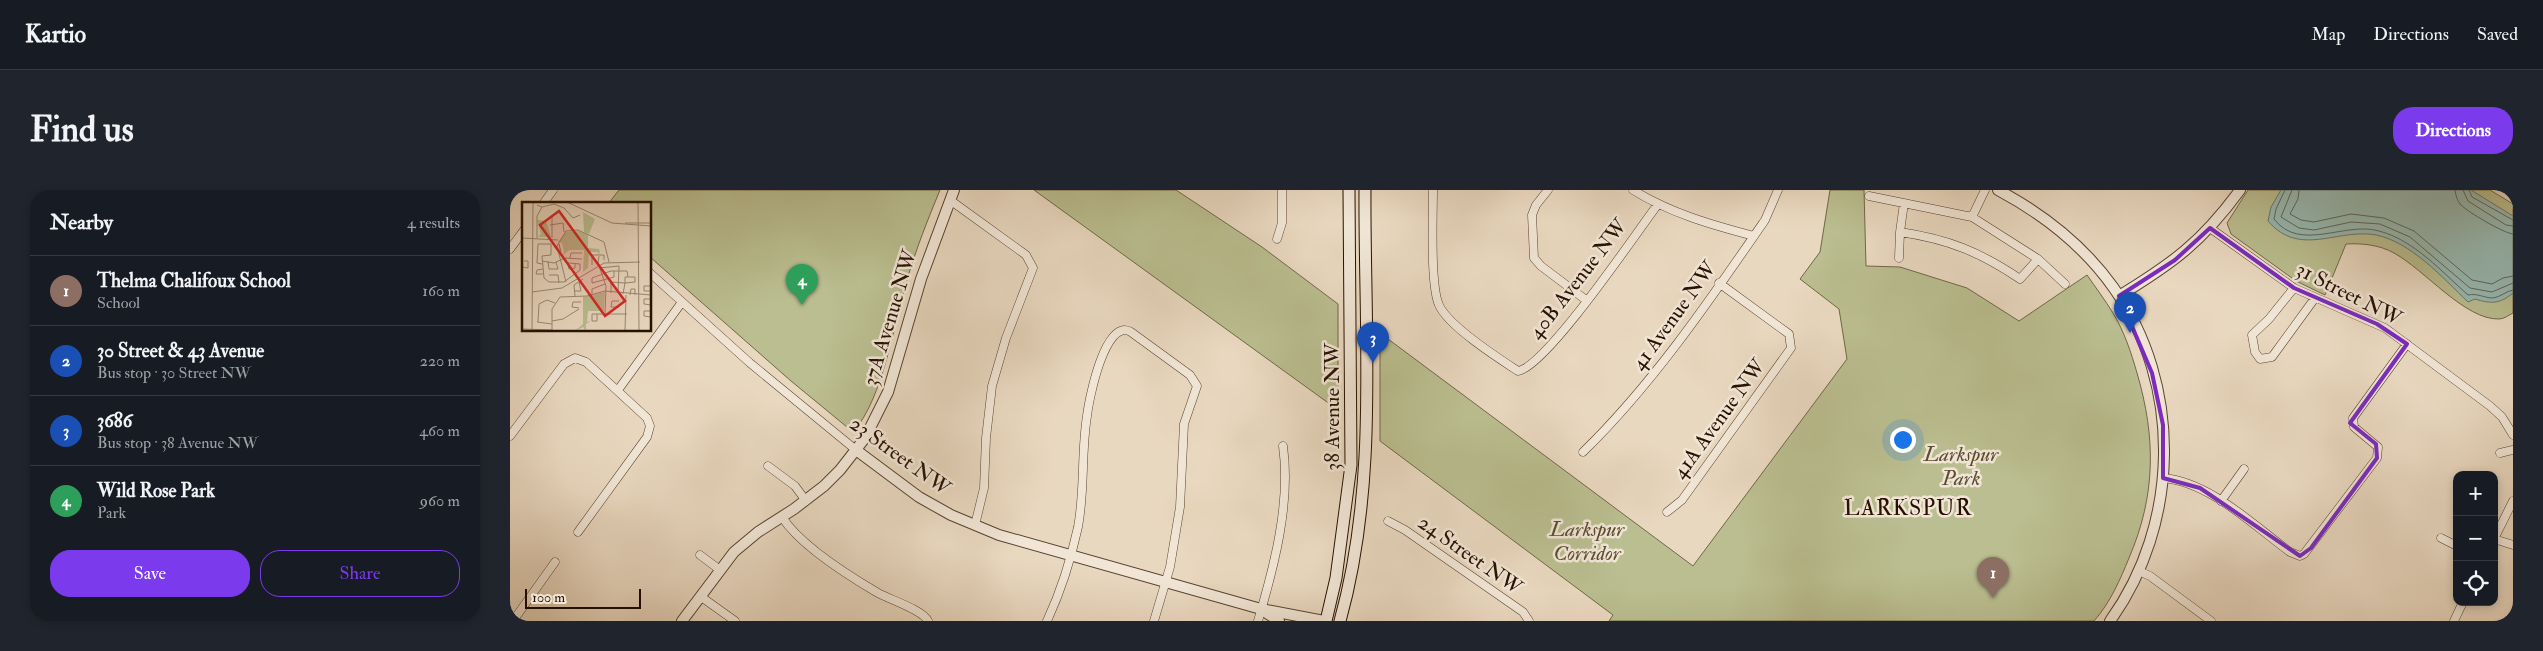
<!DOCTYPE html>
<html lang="en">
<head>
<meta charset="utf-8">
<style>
  body { margin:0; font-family:"IM FELL Double Pica",serif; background:#20242c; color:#f1f3f6 }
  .controls { position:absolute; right:15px; bottom:15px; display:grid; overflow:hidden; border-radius:10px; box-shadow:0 2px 8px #0003 }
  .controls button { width:45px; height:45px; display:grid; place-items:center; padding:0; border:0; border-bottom:1px solid #363941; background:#171b24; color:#f1f3f6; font:25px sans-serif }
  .scale { position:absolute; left:15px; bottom:12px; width:116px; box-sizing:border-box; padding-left:5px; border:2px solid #271000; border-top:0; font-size:14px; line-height:18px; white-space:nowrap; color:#271000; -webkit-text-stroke:4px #f1e6d6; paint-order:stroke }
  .you { position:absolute; left:1392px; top:249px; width:18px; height:18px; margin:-12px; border:4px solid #fff; border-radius:50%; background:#1a73e8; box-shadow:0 0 0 8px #1a73e833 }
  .badge { display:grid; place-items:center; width:32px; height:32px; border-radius:50%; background:#7c3aed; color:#fff; font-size:16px; font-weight:700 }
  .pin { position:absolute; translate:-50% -41px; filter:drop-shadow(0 1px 2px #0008) }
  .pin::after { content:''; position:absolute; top:26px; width:18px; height:15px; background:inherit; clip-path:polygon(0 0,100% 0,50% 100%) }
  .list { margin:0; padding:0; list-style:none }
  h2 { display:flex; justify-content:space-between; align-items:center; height:65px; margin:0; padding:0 20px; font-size:21px }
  h2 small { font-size:16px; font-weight:400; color:#9ea1a6 }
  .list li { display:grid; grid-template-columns:32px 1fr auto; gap:15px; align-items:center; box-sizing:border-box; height:70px; padding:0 20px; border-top:1px solid #363941 }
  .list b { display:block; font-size:19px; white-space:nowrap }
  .list p { margin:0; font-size:16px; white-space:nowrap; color:#9ea1a6 }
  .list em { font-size:16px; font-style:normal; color:#9ea1a6 }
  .actions { display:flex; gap:10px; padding:15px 20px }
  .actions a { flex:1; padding:11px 0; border:1px solid #7c3aed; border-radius:20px; text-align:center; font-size:18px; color:#7c3aed }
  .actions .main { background:#7c3aed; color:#fff }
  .icon { flex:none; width:28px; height:28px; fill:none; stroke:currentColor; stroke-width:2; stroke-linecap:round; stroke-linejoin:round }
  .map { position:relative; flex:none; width:2003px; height:431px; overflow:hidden; border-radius:20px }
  header { display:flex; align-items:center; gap:30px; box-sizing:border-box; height:70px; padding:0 25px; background:#171b24; border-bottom:1px solid #363941 }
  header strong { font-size:24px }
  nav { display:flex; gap:28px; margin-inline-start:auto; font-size:18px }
  .intro { display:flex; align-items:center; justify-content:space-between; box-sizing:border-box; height:120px; padding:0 30px }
  h1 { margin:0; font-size:35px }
  .button { padding:12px 22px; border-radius:20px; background:#7c3aed; color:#fff; font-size:18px; font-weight:700 }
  main { display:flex; gap:30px; padding:0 30px }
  aside { flex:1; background:#171b24; border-radius:20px; box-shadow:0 2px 8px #0003 }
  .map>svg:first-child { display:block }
  .green { fill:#babe90; stroke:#706748 }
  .water { fill:#97bab3; stroke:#6a766b }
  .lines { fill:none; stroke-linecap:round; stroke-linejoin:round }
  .shore { stroke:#5f655a; stroke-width:1 }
  .minor-casing { stroke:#584230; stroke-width:9 }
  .tertiary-casing { stroke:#584230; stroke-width:12 }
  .secondary-casing { stroke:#271000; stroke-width:13 }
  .minor { stroke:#f1e6d6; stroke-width:8 }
  .tertiary { stroke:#f1e6d6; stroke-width:10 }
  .secondary { stroke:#f1e6d6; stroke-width:11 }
  .marked { fill:none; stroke:#7b2cbf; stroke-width:4; stroke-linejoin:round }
  .labels { text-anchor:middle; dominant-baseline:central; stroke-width:5; stroke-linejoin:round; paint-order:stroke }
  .street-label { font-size:21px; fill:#271000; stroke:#f1e6d6 }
  .park-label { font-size:21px; font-style:italic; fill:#5a4d32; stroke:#f1e6d6 }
  .neighbourhood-label { font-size:22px; letter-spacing:1px; fill:#271000; stroke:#f1e6d6 }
  .inset-road { fill:none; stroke:#9b8873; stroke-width:1 }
  .view { fill:#d62828; fill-opacity:0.15; stroke:#d62828; stroke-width:2.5 }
  .inset-edge { fill:none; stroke:#271000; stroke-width:2.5 }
</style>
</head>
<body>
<header>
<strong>Kartio</strong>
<nav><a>Map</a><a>Directions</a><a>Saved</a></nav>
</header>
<div class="intro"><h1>Find us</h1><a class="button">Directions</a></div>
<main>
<aside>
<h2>Nearby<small>4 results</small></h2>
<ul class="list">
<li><span class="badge" style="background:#8d6e63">1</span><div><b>Thelma Chalifoux School</b><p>School</p></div><em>160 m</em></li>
<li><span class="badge" style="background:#1a4fb4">2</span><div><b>30 Street &amp; 43 Avenue</b><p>Bus stop · 30 Street NW</p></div><em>220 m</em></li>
<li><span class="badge" style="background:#1a4fb4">3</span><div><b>3686</b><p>Bus stop · 38 Avenue NW</p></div><em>460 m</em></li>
<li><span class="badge" style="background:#2e9e5b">4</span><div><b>Wild Rose Park</b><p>Park</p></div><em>960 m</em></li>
</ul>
<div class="actions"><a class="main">Save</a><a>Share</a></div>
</aside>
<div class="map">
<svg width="2003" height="431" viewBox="0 0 2003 431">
  <rect width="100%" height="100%" fill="#e9d8c0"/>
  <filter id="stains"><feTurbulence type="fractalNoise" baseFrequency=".004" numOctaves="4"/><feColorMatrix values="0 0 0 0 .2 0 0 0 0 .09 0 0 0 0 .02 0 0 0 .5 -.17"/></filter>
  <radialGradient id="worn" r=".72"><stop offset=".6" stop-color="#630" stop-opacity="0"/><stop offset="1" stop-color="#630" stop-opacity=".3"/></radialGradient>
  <!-- green -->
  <path class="green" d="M109,0H430C418,29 406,59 397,90C384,133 373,209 343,242L281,191L140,67V14H98Z
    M524,0H666L752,57L828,114V220Z
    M1320,0H1354L1356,76L1390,77L1457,98L1509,131L1577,85C1586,98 1595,110 1603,123C1614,141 1621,162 1627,183C1646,248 1646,305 1619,368C1610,390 1600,413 1584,431H1099L1103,425L870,251V143L1183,376L1337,169L1329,119L1290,89L1310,62Z
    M1738,0H1980L2003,14V123C1999,125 1994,129 1989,129C1955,130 1915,80 1884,63C1870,55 1852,53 1836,54L1815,105L1786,91L1721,44L1717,33Z"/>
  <!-- water -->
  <path class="water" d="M1771,0H1961L2003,26V103C1990,114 1981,114 1965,109L1958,112C1933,88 1901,52 1866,45C1827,38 1790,68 1758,31L1761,17Z"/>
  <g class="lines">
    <!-- shore -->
    <path class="shore" d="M1775,0L1766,19L1764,29C1790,63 1835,31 1869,41C1904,50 1932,82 1958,105C1968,103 1974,108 1983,108C1991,107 1996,101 2003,100
      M1782,0L1771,27L1789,38L1804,40L1841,32L1870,34L1900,47L1960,98L1982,102L2003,93
      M1789,0L1788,9L1780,24L1791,30L1804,32L1841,24L1874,28L1904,41L1962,90L1982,94L1993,88L2003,86
      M1945,0C1946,6 1947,11 1951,15C1958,22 1993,43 2003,44
      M1953,0L1958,11L1996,35L2003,36
      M1959,0L1962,7L2003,30"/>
    <!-- minor casing -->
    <g class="minor-casing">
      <path id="minor" d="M923,0C923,24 920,95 929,115C938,136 988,168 1008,181C1036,177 1127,42 1148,14
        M1038,0L1026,15L1022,25L1024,68L1031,76L1076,110
        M1123,0C1160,23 1202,35 1244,46
        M1359,6L1462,27L1528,69L1510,89C1470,62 1438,49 1390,42L1394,13
        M440,10L516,65L523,78L496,148L482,196L476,248L474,298L465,335
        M33,14L43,0
        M1462,27L1475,0
        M1700,38L1784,98L1875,138L1980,216L1992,227L2003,245
        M767,49L772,33V0
        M0,59L14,40
        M1389,68L1390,42
        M1528,69L1555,94
        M140,83L240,173L346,260
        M1784,98L1759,129L1742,145L1745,162L1750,169L1762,167L1805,108
        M108,200L172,112
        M0,246L54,174L65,168L76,172L137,228L140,236L137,247L68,342
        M1073,262C1142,195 1200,110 1255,30L1268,0
        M1990,263L2003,260
        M258,276L285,296L296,311
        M1653,288C1700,292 1743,335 1780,362L1790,366L1794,364L1867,268L1868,257L1844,237L1843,228L1897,154
        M1711,311L1734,279
        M1157,322L1172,310L1281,158L1279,144L1209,93
        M272,327C290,355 339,386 368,403C381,410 413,420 418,431
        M878,331L895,340L1013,422L1019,431
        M1931,348L1947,356
        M1984,349L2003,311
        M1984,349L2003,355
        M190,365L210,380
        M1629,381L1640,386L1701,431
        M190,406L225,431
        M3,431L45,372
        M537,431C551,401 561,369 568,337C575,300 571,263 577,226C579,209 595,127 621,142L680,185L687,196L674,234L670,317L660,377L644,431
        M748,431C764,377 781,313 773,256
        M1944,431L1953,412"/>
    </g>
    <!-- tertiary casing -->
    <g class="tertiary-casing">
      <path id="tertiary" d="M1488,0C1533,24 1573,55 1603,97C1673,195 1670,334 1600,431
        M1609,106C1663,73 1692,52 1730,0
        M346,260L409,307L441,325L489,345L751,419L814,431
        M752,420L769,431
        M172,431L224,362L248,342L284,319L314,296L330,280L355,248L378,202L411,89L444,0"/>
    </g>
    <!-- secondary casing -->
    <g class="secondary-casing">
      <path id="secondary" d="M816,431L826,388L841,275L839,0
        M830,431C869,292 854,142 855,0"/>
    </g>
    <!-- minor -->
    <use href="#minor" class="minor"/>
    <!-- tertiary -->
    <use href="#tertiary" class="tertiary"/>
    <!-- secondary -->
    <use href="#secondary" class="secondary"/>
  </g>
  <!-- marked area -->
  <path class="marked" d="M1700,38L1784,98L1867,134L1897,154L1840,233L1866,254L1867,268L1801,358L1790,366L1690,298L1653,288V235L1642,183L1609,106L1665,70Z"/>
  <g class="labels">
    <!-- street labels -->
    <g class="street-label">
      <text transform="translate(1068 89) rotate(-52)">40B Avenue NW</text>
      <text transform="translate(1839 104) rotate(27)">31 Street NW</text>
      <text transform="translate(1164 126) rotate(-54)">41 Avenue NW</text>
      <text transform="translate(380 128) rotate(-73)">37A Avenue NW</text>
      <text transform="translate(822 217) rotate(-90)">38 Avenue NW</text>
      <text transform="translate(1209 229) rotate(-54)">41A Avenue NW</text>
      <text transform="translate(390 266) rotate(36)">23 Street NW</text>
      <text transform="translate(960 365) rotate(35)">24 Street NW</text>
    </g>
    <!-- park labels -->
    <g class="park-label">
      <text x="1451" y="264">Larkspur<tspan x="1451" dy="24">Park</tspan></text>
      <text x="1077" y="339">Larkspur<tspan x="1077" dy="24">Corridor</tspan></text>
    </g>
    <!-- neighbourhood labels -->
    <g class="neighbourhood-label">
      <text x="1398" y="318">LARKSPUR</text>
    </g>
  </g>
  <!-- overview -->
  <g transform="translate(12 12)">
    <rect width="129" height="129" fill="#e9d8c0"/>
    <path d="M61,10L73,17L67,32L62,30ZM15,18L24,19L29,35H16L19,32ZM57,29L66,33V46L77,47L78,50L76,53V50H67L66,66L61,70L62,48H47L39,55L42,50L40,41L36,40L44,30ZM83,90L82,109H66L65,120L69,119L64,122V129L61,125L53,129L61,122V95Z" fill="#babe90"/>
    <path class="inset-road" d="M45,0L90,21L129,24M116,0L117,129M15,3L20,5L32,2L42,6L51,16L58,13M30,15V36M103,21H129M28,23L41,21L42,30M0,36L36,38M15,36V14L20,5M39,50L37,42L39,52M77,54L76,61L84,84L83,112M48,56L49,51H60M20,59L32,61L43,56L60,57M26,59L27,67H36L34,60M46,60L47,67L53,66V62M20,62L15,61L16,42H29V53L20,54L22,76L27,80H42L58,68V62L47,61M70,63V53H82V58M0,65L6,66V59H2M77,66L97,64L96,91M21,67L15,68L14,72H21M92,69V75L70,81V76L86,70L89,69H105L106,75M27,73H36L37,81M44,80L35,44L44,29L56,28L82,40L87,60M129,84H122V89H129M53,89H59L57,80M10,90L40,86L82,61L118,60M89,91V80L103,81L113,80V75H103V81L101,92M70,93V87L83,82M108,93L109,87H113V93M53,94L52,83L61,77M129,97H122V102L129,103M97,99H90L89,105H97M57,106L50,105L51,100H59M129,109H122V114L129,115M75,112V119H70V112H105M30,119L41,117L57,107M15,120L30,122M16,120L17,102L25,98L33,101M0,127L30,128M10,129L11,0M30,129V107L38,95L65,94L83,89L129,93M71,129H110M103,129L104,93"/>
    <path class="view" d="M37,9L103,99L83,114L18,23Z"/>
    <rect width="129" height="129" class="inset-edge"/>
  </g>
  <rect width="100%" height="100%" filter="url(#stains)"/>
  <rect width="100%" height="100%" fill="url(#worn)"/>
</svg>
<div class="controls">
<button>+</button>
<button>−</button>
<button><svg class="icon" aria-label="locate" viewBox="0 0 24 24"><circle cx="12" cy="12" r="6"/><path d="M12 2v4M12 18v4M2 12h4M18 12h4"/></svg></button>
</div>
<div class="scale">100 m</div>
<div class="you"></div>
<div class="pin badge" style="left:1483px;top:408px;background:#8d6e63">1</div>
<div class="pin badge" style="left:1620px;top:143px;background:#1a4fb4">2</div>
<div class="pin badge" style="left:863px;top:173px;background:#1a4fb4">3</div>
<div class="pin badge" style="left:292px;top:115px;background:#2e9e5b">4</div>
</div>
</main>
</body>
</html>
